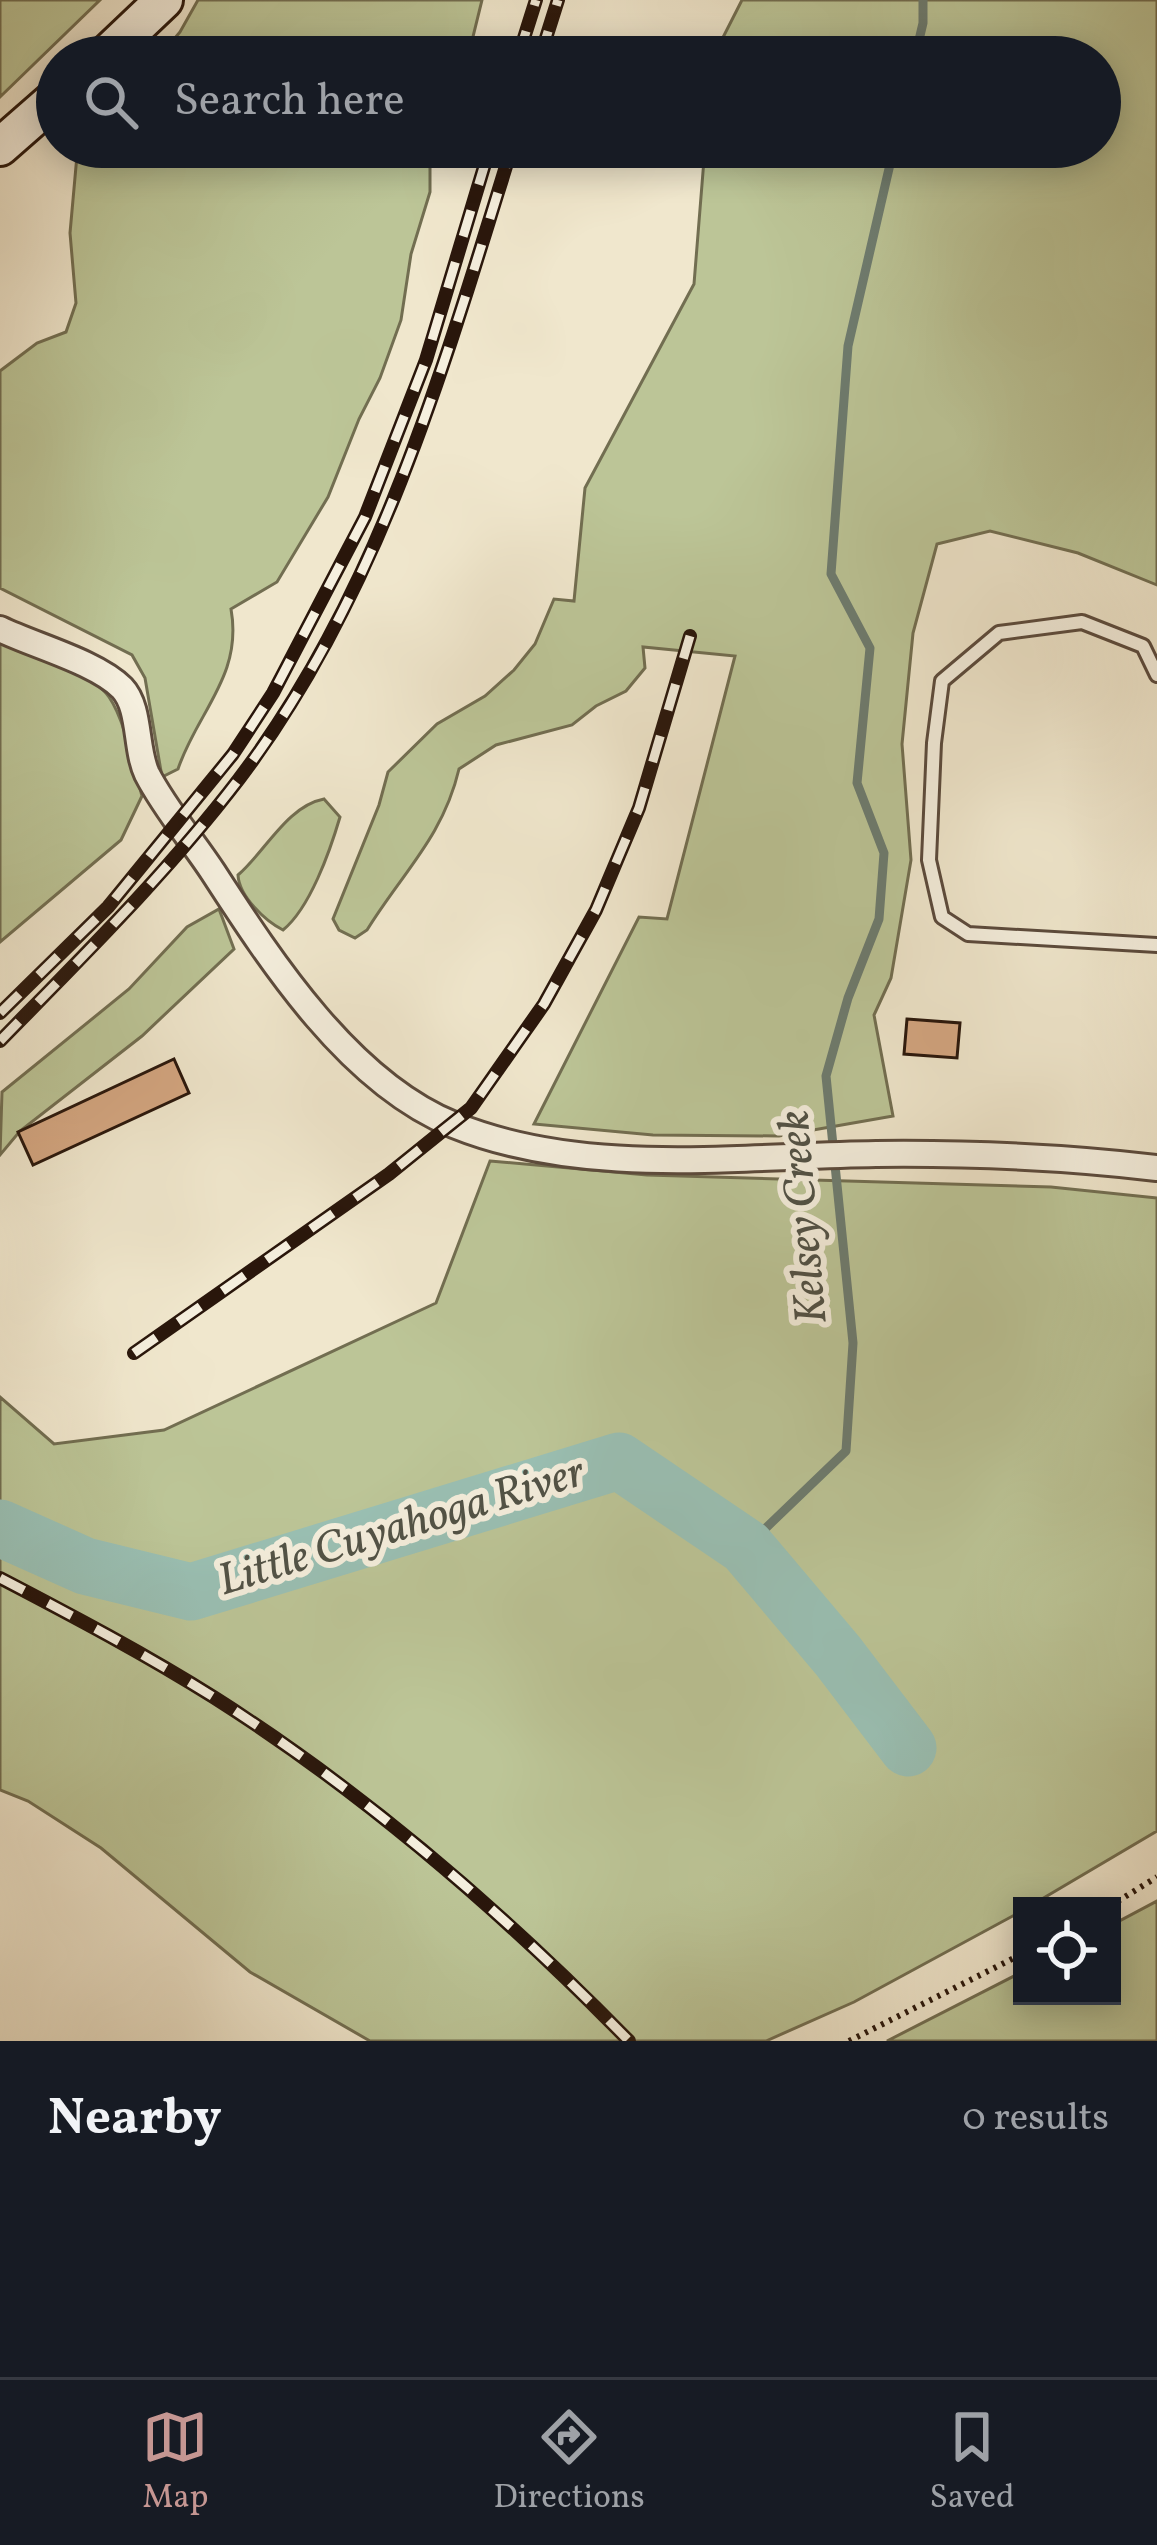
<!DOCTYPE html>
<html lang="en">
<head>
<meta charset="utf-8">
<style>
  body { margin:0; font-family:Vollkorn,serif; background:#20242c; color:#f1f3f6 }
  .controls { position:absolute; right:36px; bottom:36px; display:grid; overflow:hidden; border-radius:0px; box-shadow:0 6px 30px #0003 }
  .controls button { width:108px; height:108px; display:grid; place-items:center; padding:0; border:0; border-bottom:3px solid #363941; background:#171b24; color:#f1f3f6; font:60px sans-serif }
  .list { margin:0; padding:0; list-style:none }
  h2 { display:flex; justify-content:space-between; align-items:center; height:156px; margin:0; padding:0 48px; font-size:51px }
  h2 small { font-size:39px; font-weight:400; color:#9ea1a6 }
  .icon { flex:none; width:66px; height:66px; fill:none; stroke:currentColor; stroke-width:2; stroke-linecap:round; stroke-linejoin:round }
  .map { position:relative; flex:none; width:1157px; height:2041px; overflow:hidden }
  .search { position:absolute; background:#171b24; box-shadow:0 6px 30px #0003; left:36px; right:36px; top:36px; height:132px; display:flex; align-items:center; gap:30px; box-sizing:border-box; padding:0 42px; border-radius:66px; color:#9ea1a6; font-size:45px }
  .sheet { height:336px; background:#171b24 }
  nav { display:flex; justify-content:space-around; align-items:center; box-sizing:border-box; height:168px; border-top:3px solid #363941; background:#171b24; font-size:33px; color:#9ea1a6 }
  nav a { display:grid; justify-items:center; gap:6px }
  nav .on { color:#c59692 }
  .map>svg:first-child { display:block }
  .green { fill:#bcc597; stroke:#726e51; stroke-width:3 }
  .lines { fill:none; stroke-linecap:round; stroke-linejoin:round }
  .stream { stroke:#6d7c70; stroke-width:9 }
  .river { stroke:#9ac0b4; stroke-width:57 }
  .building { fill:#d4a681; stroke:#29160b; stroke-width:3 }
  .lane-casing { stroke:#5b4a3c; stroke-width:18 }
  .street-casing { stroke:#5b4a3c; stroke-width:30 }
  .secondary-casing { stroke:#29160b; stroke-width:42 }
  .path { stroke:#29160b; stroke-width:6; stroke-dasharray:3 6; stroke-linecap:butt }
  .lane { stroke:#f5efde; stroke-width:12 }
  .street { stroke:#f5efde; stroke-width:24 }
  .secondary { stroke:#f5efde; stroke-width:36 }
  .rail-casing { stroke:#29160b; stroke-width:14 }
  .rail { stroke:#f5efde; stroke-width:9; stroke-dasharray:27; stroke-linecap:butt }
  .labels { text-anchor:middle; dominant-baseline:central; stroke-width:12; stroke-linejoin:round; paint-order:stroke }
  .water-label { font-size:45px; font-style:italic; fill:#515246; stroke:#f5efde }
</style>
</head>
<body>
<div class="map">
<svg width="1157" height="2041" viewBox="0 0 1157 2041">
  <rect width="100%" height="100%" fill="#f0e7cd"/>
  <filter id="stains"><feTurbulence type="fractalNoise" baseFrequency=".00167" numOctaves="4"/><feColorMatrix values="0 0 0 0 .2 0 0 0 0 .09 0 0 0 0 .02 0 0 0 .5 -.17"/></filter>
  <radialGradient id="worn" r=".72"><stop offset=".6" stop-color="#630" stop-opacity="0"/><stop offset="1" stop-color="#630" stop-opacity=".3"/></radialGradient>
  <!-- green -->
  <path class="green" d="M0,0H100L0,97Z
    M198,0H482L468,57H159L180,32Z
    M742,0H1157V585L1078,553L990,531L937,544L913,633L902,744L911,860L891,978L874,1015L893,1116L779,1136L653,1135L534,1124L639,917L667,919L735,656L643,647L645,668L626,691L596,706L572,725L496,745L459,769C443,837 402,873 367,930L355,938L339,930L333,919L379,805L388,772L437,724L485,696L514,670L535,644L554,599L574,601L585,488L694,284L705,147H1100V57H713Z
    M84,147H430V192L411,254L401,320L380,378L359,419L328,497L277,582L231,609C243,676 197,712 178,769L162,777L145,678L132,655L0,588V371L37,343L66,332L76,303L70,233L77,155Z
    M0,642C27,647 93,673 109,697C125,720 134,768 142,796L121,840L0,942Z
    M324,799L340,817C330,851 310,908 283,930C265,921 239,896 238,875C265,852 287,806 324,799Z
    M219,909L234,949L142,1036L20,1131L0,1155L2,1092L129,989L187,927Z
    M490,1161L647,1175L1051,1187L1157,1198V1831L1030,1906H1022V1911L854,2002L766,2041H370L250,1972L101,1848L28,1801L0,1790V1397L54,1444L164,1430L436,1303Z
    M1157,1901V2041H887L1022,1972V1996H1112V1925Z"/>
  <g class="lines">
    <!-- stream -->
    <path class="stream" d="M915,57L923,23V0
      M746,1547L846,1451L853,1343L826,1076L848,998L879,919L884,853L857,783L870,648L831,574L848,346L894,147"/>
    <!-- river -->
    <path class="river" d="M0,1528L85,1566L191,1592L619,1461L746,1547L838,1656L908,1748"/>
  </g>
  <!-- building -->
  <path class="building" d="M907,1019L960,1023L957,1058L904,1054Z
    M174,1059L189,1093L33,1165L18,1132Z"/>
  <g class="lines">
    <!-- lane casing -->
    <g class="lane-casing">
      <path id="lane" d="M1157,675L1143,646L1082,622L999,633L942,681L934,743L929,860L942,917L968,934L1157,945"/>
    </g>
    <!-- street casing -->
    <g class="street-casing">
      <path id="street" d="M0,629C35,646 96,662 122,688C141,708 135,749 147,774C165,809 192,840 213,872C272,963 350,1083 454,1125C585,1178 739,1156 876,1154C970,1153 1064,1157 1157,1168"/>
    </g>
    <!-- secondary casing -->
    <g class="secondary-casing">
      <path id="secondary" d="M104,57L164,0
        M0,147L57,97"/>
    </g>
    <!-- path -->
    <path class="path" d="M1110,1906L1157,1877
      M849,2041L1022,1954"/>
    <!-- lane -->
    <use href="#lane" class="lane"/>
    <!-- street -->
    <use href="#street" class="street"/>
    <!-- secondary -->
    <use href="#secondary" class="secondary"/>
    <!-- rail casing -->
    <g class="rail-casing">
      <path id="rail" d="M518,57L536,0
        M540,57L558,0
        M0,1013L108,907L233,754L273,693L365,517L426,360L490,147
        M0,1041C83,956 167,873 239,779C380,593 444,366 512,147
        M134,1353L389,1174L471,1108L544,1004L596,910L639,808L690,636
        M0,1578C73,1616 145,1654 215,1698C366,1794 504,1913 629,2041"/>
    </g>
    <!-- rail -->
    <use href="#rail" class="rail"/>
  </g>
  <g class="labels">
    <!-- water labels -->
    <g class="water-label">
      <text transform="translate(805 1217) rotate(-95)">Kelsey Creek</text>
      <text transform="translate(402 1528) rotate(-17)">Little Cuyahoga River</text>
    </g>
  </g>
  <rect width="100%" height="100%" filter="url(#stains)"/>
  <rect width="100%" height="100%" fill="url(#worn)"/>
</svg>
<div class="controls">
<button><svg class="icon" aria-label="locate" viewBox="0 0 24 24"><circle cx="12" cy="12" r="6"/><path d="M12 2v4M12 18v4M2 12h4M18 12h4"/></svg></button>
</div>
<div class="search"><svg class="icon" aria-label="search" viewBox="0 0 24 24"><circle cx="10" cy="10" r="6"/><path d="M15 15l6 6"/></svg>Search here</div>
</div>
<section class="sheet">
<h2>Nearby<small>0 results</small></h2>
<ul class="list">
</ul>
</section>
<nav>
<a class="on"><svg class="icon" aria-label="map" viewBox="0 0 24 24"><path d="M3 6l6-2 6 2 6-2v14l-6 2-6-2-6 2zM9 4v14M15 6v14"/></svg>Map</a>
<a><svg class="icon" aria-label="directions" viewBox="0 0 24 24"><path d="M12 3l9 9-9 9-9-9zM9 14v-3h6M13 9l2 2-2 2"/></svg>Directions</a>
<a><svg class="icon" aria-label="saved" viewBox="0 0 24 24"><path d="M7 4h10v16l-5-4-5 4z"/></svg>Saved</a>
</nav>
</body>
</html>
